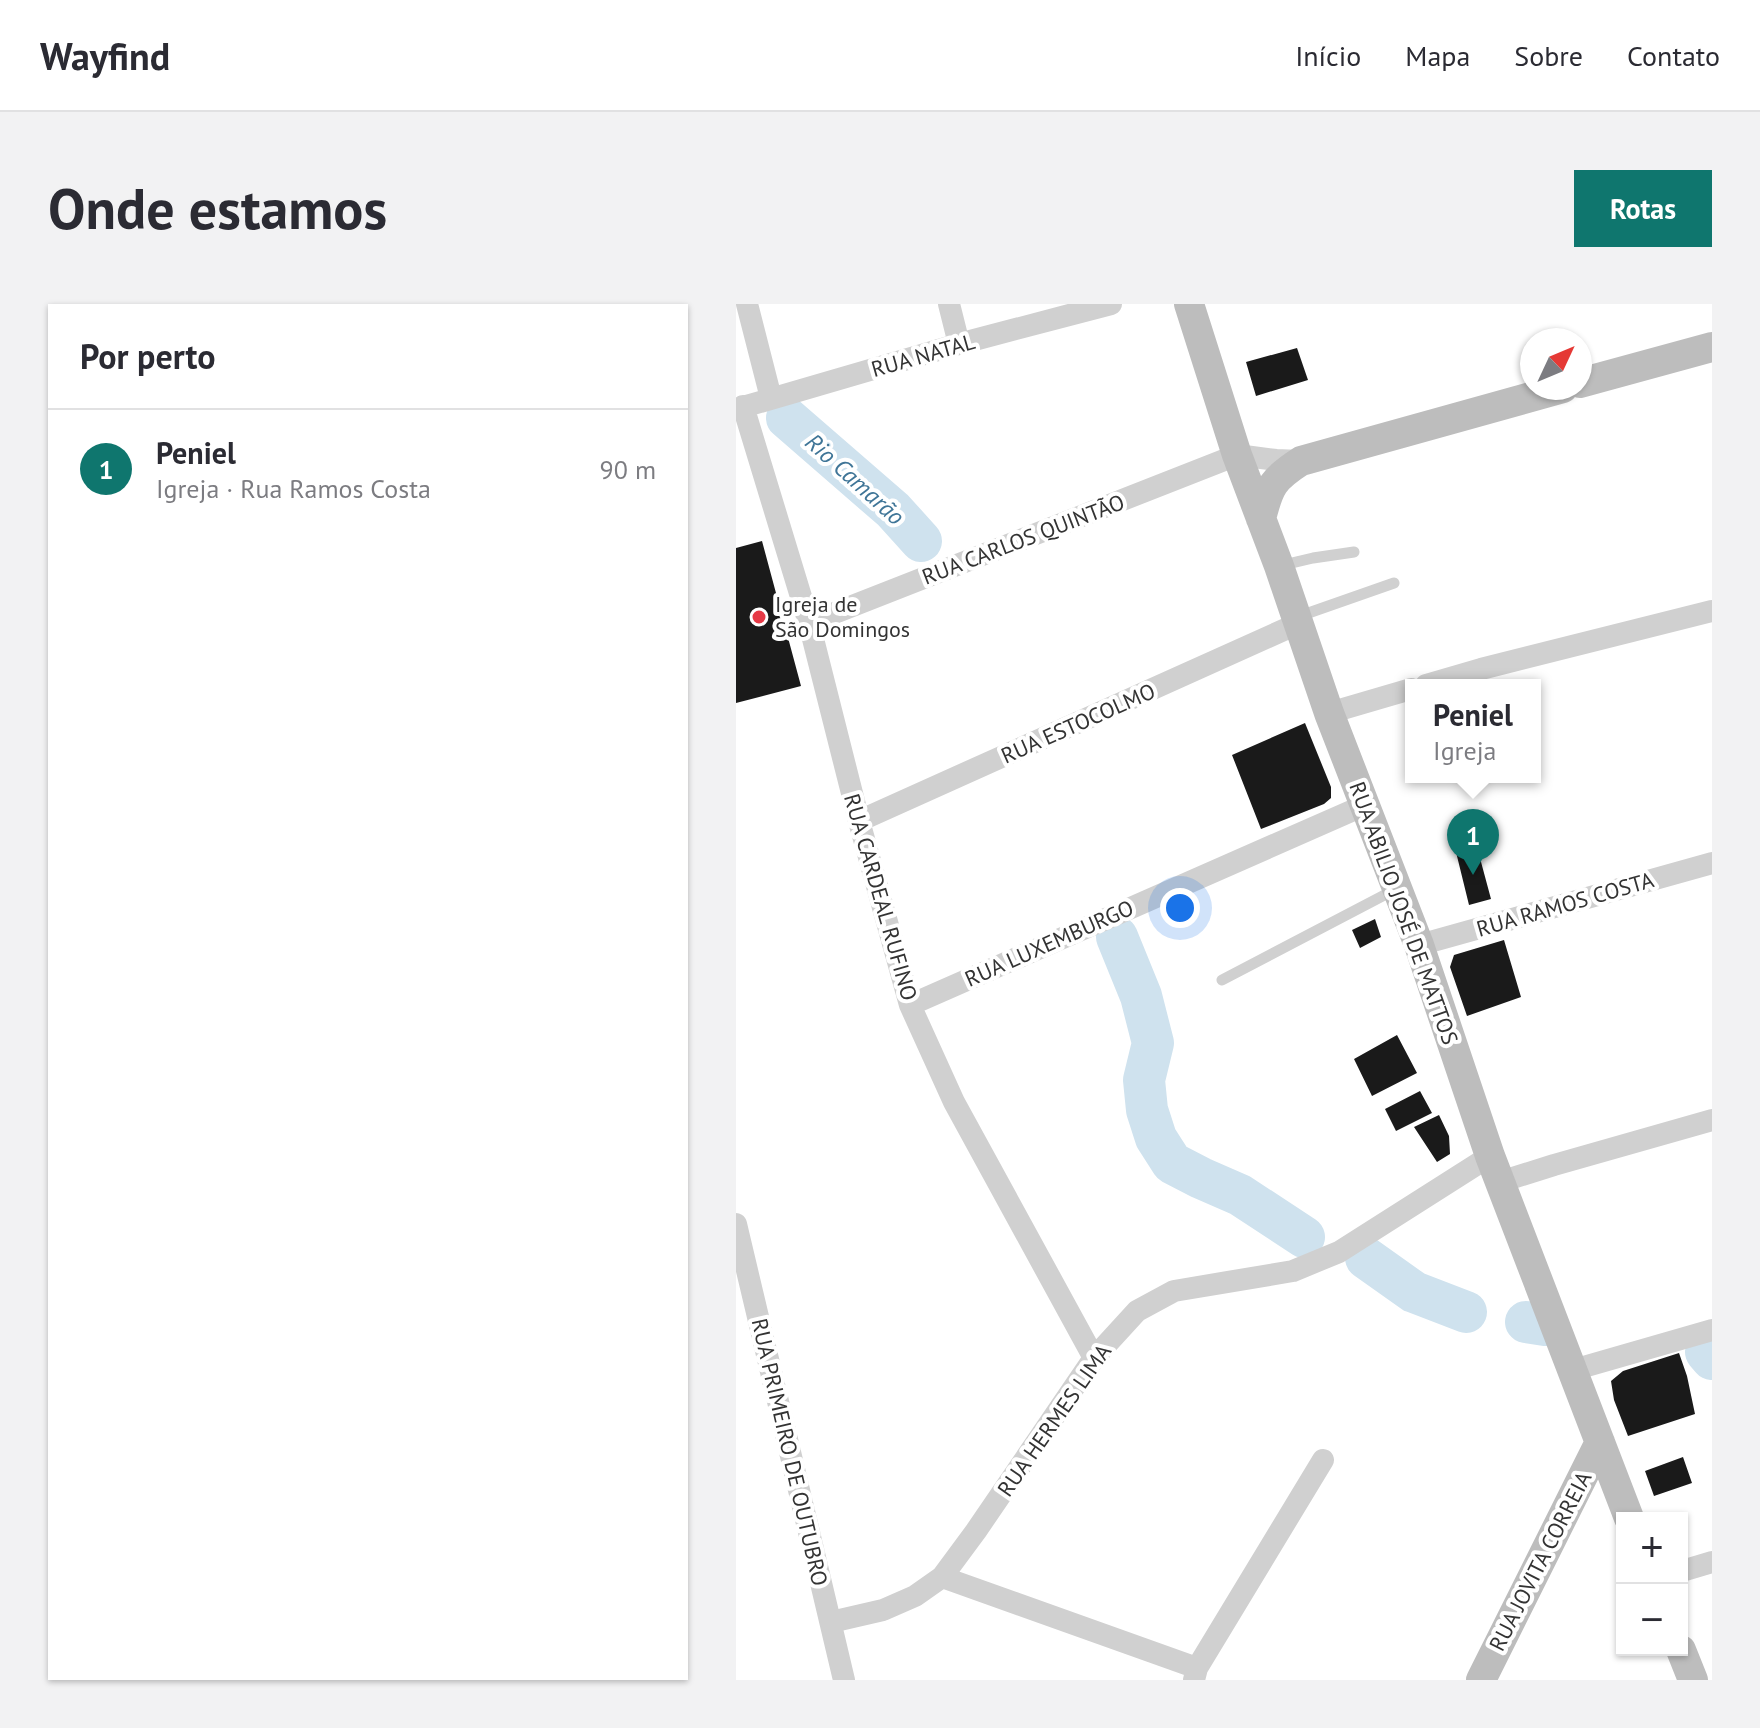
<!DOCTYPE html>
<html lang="pt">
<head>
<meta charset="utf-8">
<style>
  body { margin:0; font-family:"PT Sans",sans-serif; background:#f2f2f3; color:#2b2b33 }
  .controls { position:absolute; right:24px; bottom:24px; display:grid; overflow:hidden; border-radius:0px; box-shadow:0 2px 6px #0004 }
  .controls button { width:72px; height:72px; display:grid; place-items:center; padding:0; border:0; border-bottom:2px solid #e1e1e2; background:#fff; color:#2b2b33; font:40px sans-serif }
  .compass { position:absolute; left:784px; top:24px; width:72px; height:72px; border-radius:50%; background:#fff; box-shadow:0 2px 6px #0004; rotate:46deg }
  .you { position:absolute; left:444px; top:604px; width:28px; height:28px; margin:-20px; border:6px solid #fff; border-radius:50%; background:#1a73e8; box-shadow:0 0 0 12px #1a73e833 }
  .badge { display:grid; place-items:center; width:52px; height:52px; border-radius:50%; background:#0f766e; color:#fff; font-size:26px; font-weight:700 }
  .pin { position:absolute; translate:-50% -66px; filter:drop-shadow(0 2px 4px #0008) }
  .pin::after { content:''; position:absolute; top:42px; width:28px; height:24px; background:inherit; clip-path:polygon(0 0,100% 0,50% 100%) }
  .popup { position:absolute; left:669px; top:375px; width:136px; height:104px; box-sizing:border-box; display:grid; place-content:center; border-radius:0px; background:#fff; filter:drop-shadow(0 2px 6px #0005); font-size:26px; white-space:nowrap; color:#7c7c81 }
  .popup b { font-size:30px; color:#2b2b33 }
  .popup::after { content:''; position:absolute; left:50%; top:100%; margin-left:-16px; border:16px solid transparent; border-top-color:#fff }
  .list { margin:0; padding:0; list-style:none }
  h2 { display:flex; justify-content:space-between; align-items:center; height:104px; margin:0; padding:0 32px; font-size:34px }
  h2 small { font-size:26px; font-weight:400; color:#7c7c81 }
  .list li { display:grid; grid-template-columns:52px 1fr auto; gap:24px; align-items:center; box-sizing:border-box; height:120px; padding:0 32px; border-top:2px solid #e1e1e2 }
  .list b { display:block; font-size:30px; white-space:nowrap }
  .list p { margin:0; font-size:26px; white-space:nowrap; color:#7c7c81 }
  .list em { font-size:26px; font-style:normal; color:#7c7c81 }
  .map { position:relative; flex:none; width:976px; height:1376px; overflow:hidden; border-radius:0px }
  header { display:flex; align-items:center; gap:48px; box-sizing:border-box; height:112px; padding:0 40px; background:#fff; border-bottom:2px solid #e1e1e2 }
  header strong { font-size:38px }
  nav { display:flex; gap:44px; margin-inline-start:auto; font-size:28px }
  .intro { display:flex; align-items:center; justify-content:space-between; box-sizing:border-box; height:192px; padding:0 48px }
  h1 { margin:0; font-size:56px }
  .button { padding:20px 36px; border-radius:0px; background:#0f766e; color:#fff; font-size:28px; font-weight:700 }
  main { display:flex; gap:48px; padding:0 48px }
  aside { flex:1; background:#fff; border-radius:0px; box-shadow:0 2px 6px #0004 }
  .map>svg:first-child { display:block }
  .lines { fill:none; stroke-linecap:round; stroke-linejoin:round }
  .river { stroke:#cfe2ee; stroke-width:42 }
  .building { fill:#1a1a1a }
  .lane { stroke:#d0d0d0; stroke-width:11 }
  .street { stroke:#d0d0d0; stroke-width:22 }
  .secondary { stroke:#bdbdbd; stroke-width:30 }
  .poi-dot { fill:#e63946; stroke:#fff; stroke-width:3 }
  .labels { text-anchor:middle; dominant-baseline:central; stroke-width:8; stroke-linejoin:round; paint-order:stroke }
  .street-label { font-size:22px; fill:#333; stroke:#fff }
  .poi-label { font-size:22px; fill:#333; stroke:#fff; text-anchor:start }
  .water-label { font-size:24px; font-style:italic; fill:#3f7597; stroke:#fff }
</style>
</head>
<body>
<header>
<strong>Wayfind</strong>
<nav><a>Início</a><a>Mapa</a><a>Sobre</a><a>Contato</a></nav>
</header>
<div class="intro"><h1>Onde estamos</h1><a class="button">Rotas</a></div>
<main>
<aside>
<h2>Por perto<small></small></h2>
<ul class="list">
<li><span class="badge">1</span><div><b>Peniel</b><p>Igreja · Rua Ramos Costa</p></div><em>90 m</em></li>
</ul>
</aside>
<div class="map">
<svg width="976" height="1376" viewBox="0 0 976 1376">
  <rect width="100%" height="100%" fill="#fff"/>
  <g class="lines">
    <!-- river -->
    <path class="river" d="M51,114L157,206L185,237
      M381,633L405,692L417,739L408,776L411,806L420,834L436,859L465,874L504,891L568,933
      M630,954L678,988L730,1008
      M790,1018L809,1021
      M970,1048L976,1055"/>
  </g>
  <!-- building -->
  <path class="building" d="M561,44L572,76L520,92L510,58Z
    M26,237L65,382L0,399V244Z
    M569,419L595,483V494L588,500L525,525L496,451Z
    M741,543L755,595L733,601L720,548Z
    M639,615L645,633L624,644L616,626Z
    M768,636L785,693L731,712L714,663L718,651Z
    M661,731L681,769L636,792L618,755Z
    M684,787L696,809L660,827L649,805Z
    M703,811L713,832L714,850L701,858L678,823Z
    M943,1049L951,1072L959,1110L892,1132L878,1096L875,1077L887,1067Z
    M947,1153L956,1179L918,1192L909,1167Z"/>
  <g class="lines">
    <!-- lane -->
    <path class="lane" d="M543,262L577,254L618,248
      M561,313L658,279
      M486,676L660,585"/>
    <!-- street -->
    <path class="street" d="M11,0L35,94
      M213,0L223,40
      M7,102L73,319L123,517L174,701L218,798L358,1054
      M0,105L223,40L375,0
      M73,319L501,151L540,156L565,157
      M690,381L745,365L976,307
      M593,409L675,385
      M123,517L561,320
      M683,641L976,559
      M174,701L629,501
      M764,878L818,861L976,816
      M0,920L108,1376
      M837,1066L976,1026
      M946,1267L976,1258
      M206,1273L461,1364
      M95,1318L147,1306L179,1292L206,1273L240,1227L358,1054L401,1007L438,987L557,967L603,948L754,852
      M458,1376L461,1364L587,1156"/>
    <!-- secondary -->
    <path class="secondary" d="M453,0L501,151L543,262L593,409L683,641L754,852L893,1214
      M844,79L976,43
      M525,215C533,182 537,175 565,157L827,84
      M945,1346L957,1376
      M745,1376L864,1138"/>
  </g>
  <!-- markers -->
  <circle class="poi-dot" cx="23" cy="313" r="8"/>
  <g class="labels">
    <!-- street labels -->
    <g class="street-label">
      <text transform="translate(187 51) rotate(-16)">RUA NATAL</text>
      <text transform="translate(287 235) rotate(-21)">RUA CARLOS QUINTÃO</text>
      <text transform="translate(342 419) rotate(-24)">RUA ESTOCOLMO</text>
      <text transform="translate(145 593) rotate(74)">RUA CARDEAL RUFINO</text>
      <text transform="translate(829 600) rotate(-16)">RUA RAMOS COSTA</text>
      <text transform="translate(668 609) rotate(70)">RUA ABILIO JOSÉ DE MATTOS</text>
      <text transform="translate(313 639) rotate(-24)">RUA LUXEMBURGO</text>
      <text transform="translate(318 1116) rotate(-55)">RUA HERMES LIMA</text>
      <text transform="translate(54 1148) rotate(77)">RUA PRIMEIRO DE OUTUBRO</text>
      <text transform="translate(804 1257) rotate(-63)">RUA JOVITA CORREIA</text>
    </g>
    <!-- poi labels -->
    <g class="poi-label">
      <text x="39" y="300">Igreja de<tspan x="39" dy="25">São Domingos</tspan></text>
    </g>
    <!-- water labels -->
    <g class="water-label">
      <text transform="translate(119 175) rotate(42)">Rio Camarão</text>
    </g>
  </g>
</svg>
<div class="controls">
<button>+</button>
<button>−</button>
</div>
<svg class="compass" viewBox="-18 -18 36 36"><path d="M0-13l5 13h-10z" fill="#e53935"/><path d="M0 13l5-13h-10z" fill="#7c7c81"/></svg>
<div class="you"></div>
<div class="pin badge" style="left:737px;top:571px">1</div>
<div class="popup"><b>Peniel</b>Igreja</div>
</div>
</main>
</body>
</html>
